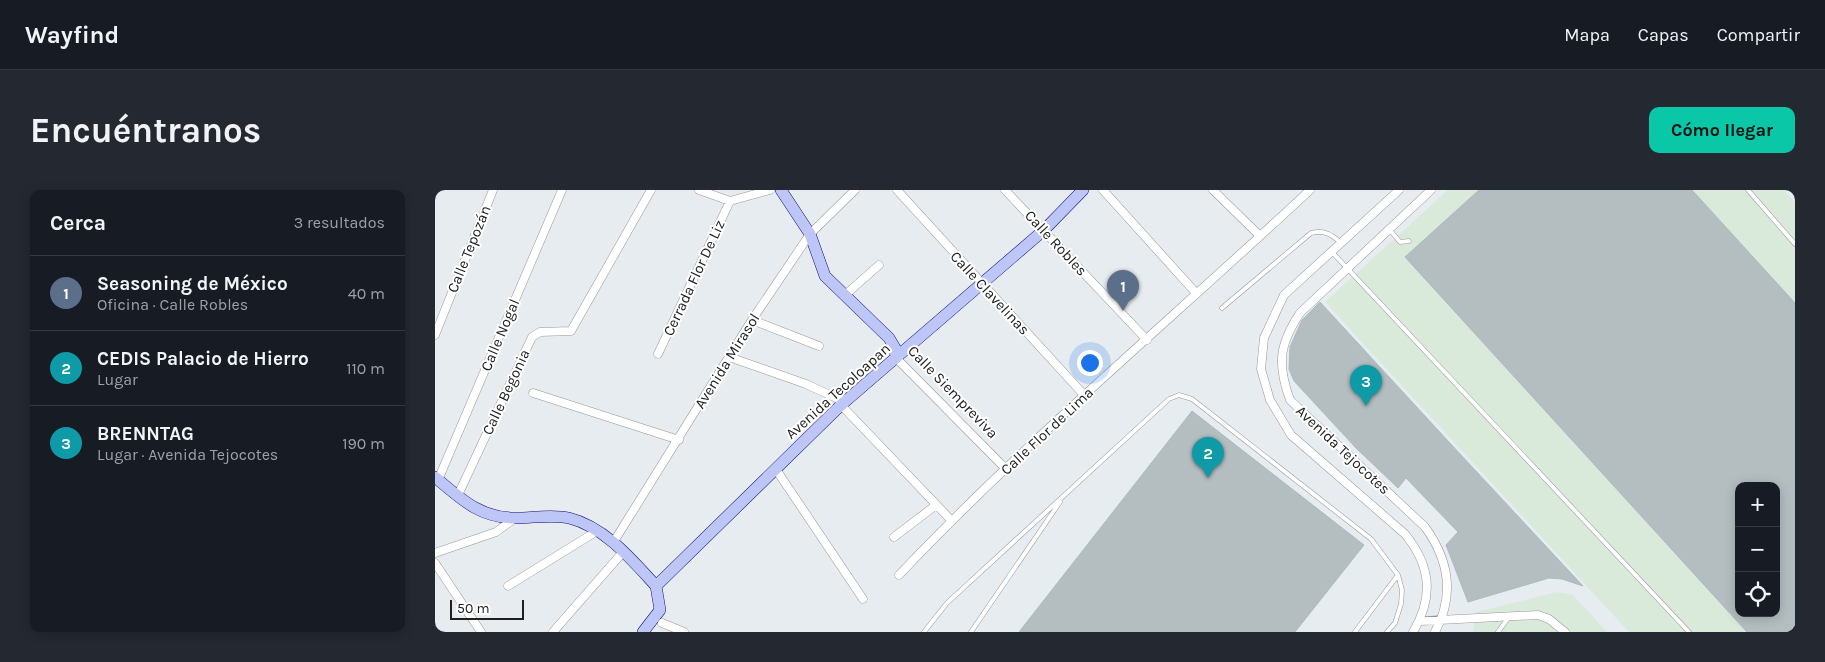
<!DOCTYPE html>
<html lang="es">
<head>
<meta charset="utf-8">
<style>
  body { margin:0; font-family:Karla,sans-serif; background:#242831; color:#f1f3f6 }
  .controls { position:absolute; right:15px; bottom:15px; display:grid; overflow:hidden; border-radius:10px; box-shadow:0 2px 12px #0003 }
  .controls button { width:45px; height:45px; display:grid; place-items:center; padding:0; border:0; border-bottom:1px solid #363941; background:#171b24; color:#f1f3f6; font:25px sans-serif }
  .scale { position:absolute; left:15px; bottom:12px; width:74px; box-sizing:border-box; padding-left:5px; border:2px solid #202020; border-top:0; font-size:14px; line-height:18px; white-space:nowrap; color:#202020; -webkit-text-stroke:4px #fff; paint-order:stroke }
  .you { position:absolute; left:654px; top:172px; width:18px; height:18px; margin:-12px; border:4px solid #fff; border-radius:50%; background:#1a73e8; box-shadow:0 0 0 8px #1a73e833 }
  .badge { display:grid; place-items:center; width:32px; height:32px; border-radius:50%; background:#09c7a7; color:#fff; font-size:16px; font-weight:700 }
  .pin { position:absolute; translate:-50% -41px; filter:drop-shadow(0 1px 2px #0008) }
  .pin::after { content:''; position:absolute; top:26px; width:18px; height:15px; background:inherit; clip-path:polygon(0 0,100% 0,50% 100%) }
  .list { margin:0; padding:0; list-style:none }
  h2 { display:flex; justify-content:space-between; align-items:center; height:65px; margin:0; padding:0 20px; font-size:21px }
  h2 small { font-size:16px; font-weight:400; color:#9ea1a6 }
  .list li { display:grid; grid-template-columns:32px 1fr auto; gap:15px; align-items:center; box-sizing:border-box; height:75px; padding:0 20px; border-top:1px solid #363941 }
  .list b { display:block; font-size:19px; white-space:nowrap }
  .list p { margin:0; font-size:16px; white-space:nowrap; color:#9ea1a6 }
  .list em { font-size:16px; font-style:normal; color:#9ea1a6 }
  .icon { flex:none; width:28px; height:28px; fill:none; stroke:currentColor; stroke-width:2; stroke-linecap:round; stroke-linejoin:round }
  .map { position:relative; flex:none; width:1360px; height:442px; overflow:hidden; border-radius:10px }
  header { display:flex; align-items:center; gap:30px; box-sizing:border-box; height:70px; padding:0 25px; background:#171b24; border-bottom:1px solid #363941 }
  header strong { font-size:24px }
  nav { display:flex; gap:28px; margin-inline-start:auto; font-size:18px }
  .intro { display:flex; align-items:center; justify-content:space-between; box-sizing:border-box; height:120px; padding:0 30px }
  h1 { margin:0; font-size:35px }
  .button { padding:12px 22px; border-radius:10px; background:#09c7a7; color:#111; font-size:18px; font-weight:700 }
  main { display:flex; gap:30px; padding:0 30px }
  aside { flex:1; background:#171b24; border-radius:10px; box-shadow:0 2px 12px #0003 }
  .map>svg:first-child { display:block }
  .industrial { fill:#d9e9da; fill-rule:evenodd }
  .building { fill:#b4bec1; stroke:#aabbc1; fill-rule:evenodd }
  .lines { fill:none; stroke-linecap:round; stroke-linejoin:round }
  .lane-casing { stroke:#979797; stroke-width:5 }
  .street-casing { stroke:#979797; stroke-width:9 }
  .secondary-casing { stroke:#0a1174; stroke-width:12 }
  .lane { stroke:#fff; stroke-width:4 }
  .street { stroke:#fff; stroke-width:8 }
  .secondary { stroke:#bec5f7; stroke-width:11 }
  .labels { text-anchor:middle; dominant-baseline:central; stroke-width:4; stroke-linejoin:round; paint-order:stroke }
  .street-label { font-size:15px; fill:#202020; stroke:#fff }
</style>
</head>
<body>
<header>
<strong>Wayfind</strong>
<nav><a>Mapa</a><a>Capas</a><a>Compartir</a></nav>
</header>
<div class="intro"><h1>Encuéntranos</h1><a class="button">Cómo llegar</a></div>
<main>
<aside>
<h2>Cerca<small>3 resultados</small></h2>
<ul class="list">
<li><span class="badge" style="background:#5c6f8a">1</span><div><b>Seasoning de México</b><p>Oficina · Calle Robles</p></div><em>40 m</em></li>
<li><span class="badge" style="background:#0f9aa8">2</span><div><b>CEDIS Palacio de Hierro</b><p>Lugar</p></div><em>110 m</em></li>
<li><span class="badge" style="background:#0f9aa8">3</span><div><b>BRENNTAG</b><p>Lugar · Avenida Tejocotes</p></div><em>190 m</em></li>
</ul>
</aside>
<div class="map">
<svg width="1360" height="442" viewBox="0 0 1360 442">
  <rect width="100%" height="100%" fill="#e7ecf0"/>
  <!-- industrial -->
  <path class="industrial" d="M1013,0H1349L1360,12V442H1194L890,112ZM1304,296H1341V423H1304Z
    M1122,402L1138,405L1172,442H1038L1041,422Z"/>
  <!-- building -->
  <path class="building" d="M1044,0H1257L1360,113V442H1312L970,67ZM1304,296H1341V423H1304Z
    M885,112L1013,251L1148,396L1127,389L1114,388L1033,412L1011,355L1023,342L971,288L963,298L921,258L859,191L854,179L855,157L867,130Z
    M757,221L929,355L860,442H584Z"/>
  <g class="lines">
    <!-- lane casing -->
    <g class="lane-casing">
      <path id="lane" d="M1313,0L1360,54
        M954,39L965,52L974,51
        M896,61L1254,442
        M787,118L876,43C889,40 896,44 905,52
        M489,442L512,413L734,209L744,205L757,209L936,349L963,385L967,400L966,414L960,433L952,442
        M536,442L625,312
        M920,442L963,385
        M1063,442L1074,427"/>
    </g>
    <!-- street casing -->
    <g class="street-casing">
      <path id="street" d="M264,0L295,11L335,0
        M462,0L649,205
        M570,0L712,150
        M668,0L761,103
        M778,0L825,46
        M964,0L849,105L829,148L826,179L835,210L856,245L970,344C996,376 999,407 978,442
        M996,0L865,123C844,155 842,174 855,210L990,337C1014,370 1020,405 1000,442
        M409,106L444,75
        M317,130L384,156
        M0,145L58,0
        M223,164L295,11
        M294,167L371,194L410,212
        M461,168L571,279
        M98,203L244,250
        M406,215L516,330
        M340,278L428,409
        M3,290L127,0
        M23,305L97,147L105,142L136,141L216,0
        M459,347L501,315
        M178,353L317,130L375,44L420,0
        M0,363L61,342L80,328
        M0,373L46,442
        M464,385C593,249 738,128 875,0
        M73,396L162,341
        M985,431L1103,425L1114,429L1130,442
        M227,433L249,442
        M118,442L188,362"/>
    </g>
    <!-- secondary casing -->
    <g class="secondary-casing">
      <path id="secondary" d="M346,0L375,44L390,86L454,148L460,158L461,168
        M0,287C26,309 45,328 80,328C98,328 116,324 134,328C170,337 197,370 221,396
        M221,396L406,215L609,40L648,0
        M208,442L225,420L221,396"/>
    </g>
    <!-- lane -->
    <use href="#lane" class="lane"/>
    <!-- street -->
    <use href="#street" class="street"/>
    <!-- secondary -->
    <use href="#secondary" class="secondary"/>
  </g>
  <g class="labels">
    <!-- street labels -->
    <g class="street-label">
      <text transform="translate(621 53) rotate(47)">Calle Robles</text>
      <text transform="translate(34 59) rotate(-68)">Calle Tepozán</text>
      <text transform="translate(259 88) rotate(-65)">Cerrada Flor De Liz</text>
      <text transform="translate(555 103) rotate(47)">Calle Clavelinas</text>
      <text transform="translate(65 145) rotate(-67)">Calle Nogal</text>
      <text transform="translate(292 171) rotate(-58)">Avenida Mirasol</text>
      <text transform="translate(403 201) rotate(-42)">Avenida Tecoloapan</text>
      <text transform="translate(71 202) rotate(-65)">Calle Begonia</text>
      <text transform="translate(518 202) rotate(46)">Calle Siempreviva</text>
      <text transform="translate(612 241) rotate(-43)">Calle Flor de Lima</text>
      <text transform="translate(908 260) rotate(43)">Avenida Tejocotes</text>
    </g>
  </g>
</svg>
<div class="controls">
<button>+</button>
<button>−</button>
<button><svg class="icon" aria-label="locate" viewBox="0 0 24 24"><circle cx="12" cy="12" r="6"/><path d="M12 2v4M12 18v4M2 12h4M18 12h4"/></svg></button>
</div>
<div class="scale">50 m</div>
<div class="you"></div>
<div class="pin badge" style="left:688px;top:121px;background:#5c6f8a">1</div>
<div class="pin badge" style="left:773px;top:288px;background:#0f9aa8">2</div>
<div class="pin badge" style="left:931px;top:216px;background:#0f9aa8">3</div>
</div>
</main>
</body>
</html>
